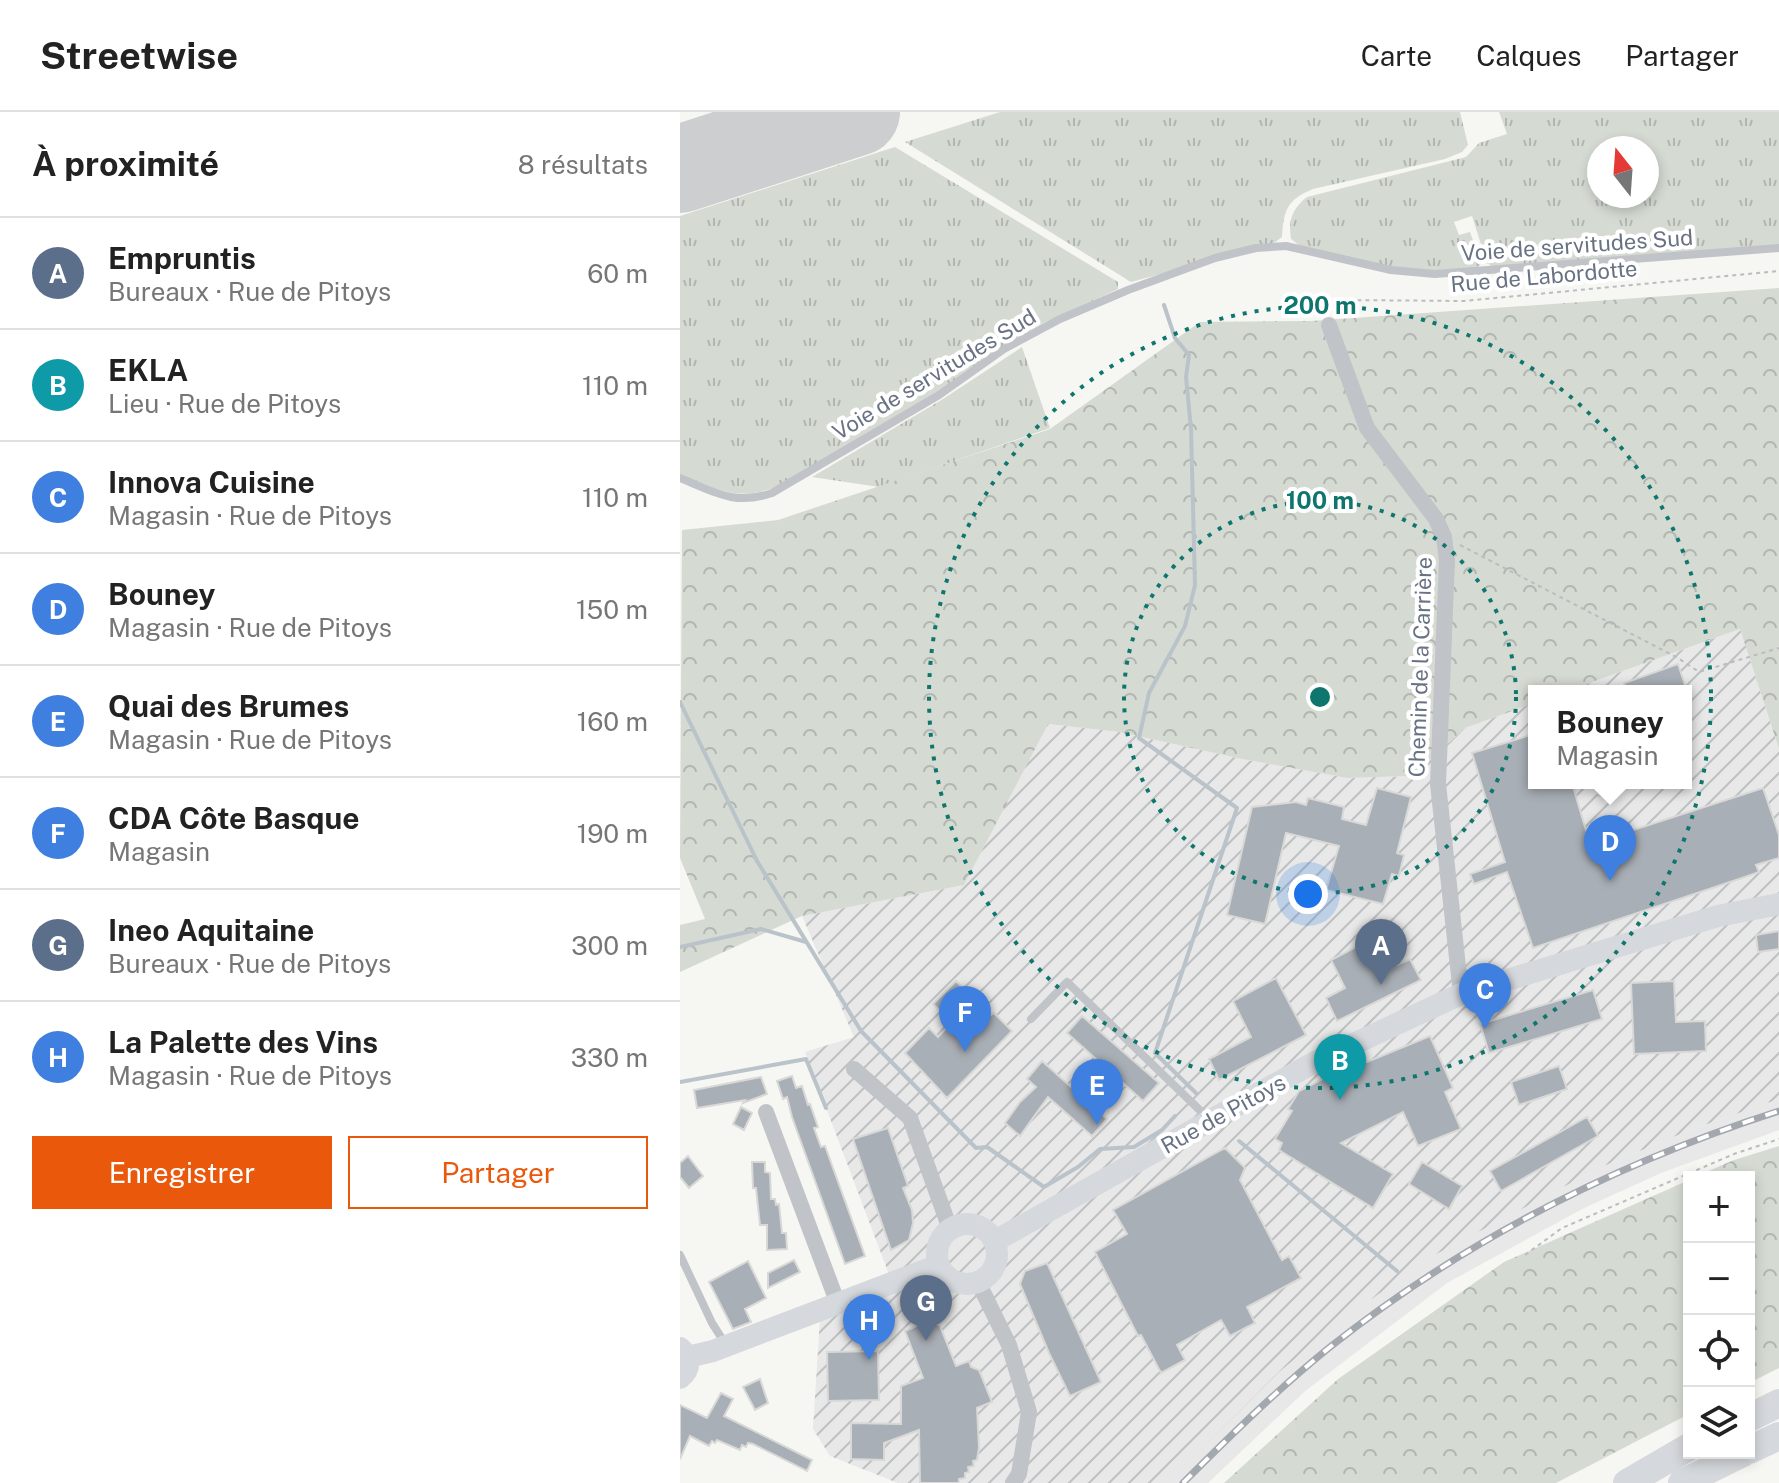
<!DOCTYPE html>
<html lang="fr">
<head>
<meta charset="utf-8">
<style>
  body { margin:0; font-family:"Public Sans",sans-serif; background:#f6f6f6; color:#222 }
  .controls { position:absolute; right:24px; bottom:24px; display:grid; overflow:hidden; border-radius:0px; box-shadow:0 4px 12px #0003 }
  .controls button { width:72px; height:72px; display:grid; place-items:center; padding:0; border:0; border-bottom:2px solid #e0e0e0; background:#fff; color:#222; font:40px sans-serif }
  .compass { position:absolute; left:907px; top:24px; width:72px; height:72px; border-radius:50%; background:#fff; box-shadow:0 4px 12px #0003; rotate:343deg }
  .you { position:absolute; left:628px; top:782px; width:28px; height:28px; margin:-20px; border:6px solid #fff; border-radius:50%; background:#1a73e8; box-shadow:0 0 0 12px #1a73e833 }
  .badge { display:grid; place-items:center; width:52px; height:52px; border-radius:50%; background:#ea580c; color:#fff; font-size:26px; font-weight:700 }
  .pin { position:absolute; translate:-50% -66px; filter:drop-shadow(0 2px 4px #0008) }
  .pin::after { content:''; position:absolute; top:42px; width:28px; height:24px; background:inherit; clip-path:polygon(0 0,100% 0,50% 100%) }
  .popup { position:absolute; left:848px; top:573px; width:164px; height:104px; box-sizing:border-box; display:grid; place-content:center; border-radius:0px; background:#fff; filter:drop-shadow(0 2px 6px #0005); font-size:26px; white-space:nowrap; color:#767676 }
  .popup b { font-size:30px; color:#222 }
  .popup::after { content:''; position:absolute; left:50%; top:100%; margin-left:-16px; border:16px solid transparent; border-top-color:#fff }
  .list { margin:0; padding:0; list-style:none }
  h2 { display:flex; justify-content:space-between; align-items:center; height:104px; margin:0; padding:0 32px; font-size:34px }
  h2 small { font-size:26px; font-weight:400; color:#767676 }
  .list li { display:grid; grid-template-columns:52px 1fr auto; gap:24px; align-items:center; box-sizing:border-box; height:112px; padding:0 32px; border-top:2px solid #e0e0e0 }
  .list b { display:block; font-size:30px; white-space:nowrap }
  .list p { margin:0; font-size:26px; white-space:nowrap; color:#767676 }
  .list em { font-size:26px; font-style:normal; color:#767676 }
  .actions { display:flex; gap:16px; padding:24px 32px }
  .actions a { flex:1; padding:18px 0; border:2px solid #ea580c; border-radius:0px; text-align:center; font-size:28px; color:#ea580c }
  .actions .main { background:#ea580c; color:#fff }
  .icon { flex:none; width:44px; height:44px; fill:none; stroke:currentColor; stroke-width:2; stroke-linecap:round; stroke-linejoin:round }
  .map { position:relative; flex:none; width:1099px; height:1371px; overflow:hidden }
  header { display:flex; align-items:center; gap:48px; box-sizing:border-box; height:112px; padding:0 40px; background:#fff; border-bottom:2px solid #e0e0e0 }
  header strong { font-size:38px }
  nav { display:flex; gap:44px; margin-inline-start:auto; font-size:28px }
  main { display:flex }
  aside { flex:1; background:#fff }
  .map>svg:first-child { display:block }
  .built { fill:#e7e8e7 }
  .industrial { fill:url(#industrial-furrows) }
  .grass { fill:url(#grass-tufts); fill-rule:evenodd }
  .forest { fill:url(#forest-crowns) }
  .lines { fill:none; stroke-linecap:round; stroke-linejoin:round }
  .stream { stroke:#bac3c9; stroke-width:4 }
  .runway { stroke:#ccced0; stroke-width:88 }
  .building { fill:#a9afb6; stroke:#d8d8d6; stroke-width:2 }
  .path { stroke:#babcbf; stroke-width:2; stroke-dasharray:4 4; stroke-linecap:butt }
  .lane { stroke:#c0c3c7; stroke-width:8 }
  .street { stroke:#c0c3c7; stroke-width:16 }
  .secondary { stroke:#d5d8dc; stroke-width:22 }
  .highway { stroke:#d5d8dc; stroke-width:28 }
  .rail-casing { stroke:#a3a7ae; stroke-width:7 }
  .rail { stroke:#fff; stroke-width:4; stroke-dasharray:12; stroke-linecap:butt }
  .ring { fill:none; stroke:#0f766e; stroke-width:4; stroke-dasharray:4 8 }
  .labels { text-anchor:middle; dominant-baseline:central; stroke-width:8; stroke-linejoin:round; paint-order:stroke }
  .street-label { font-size:22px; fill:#677283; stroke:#fff }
  .centre { fill:#0f766e; stroke:#fff; stroke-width:4 }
  .ring-label { font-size:24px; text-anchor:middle; font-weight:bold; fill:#0f766e; stroke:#fff; stroke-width:8; stroke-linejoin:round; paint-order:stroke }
</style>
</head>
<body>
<header>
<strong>Streetwise</strong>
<nav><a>Carte</a><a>Calques</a><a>Partager</a></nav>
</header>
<main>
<aside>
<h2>À proximité<small>8 résultats</small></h2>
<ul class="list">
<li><span class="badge" style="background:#5c6f8a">A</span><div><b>Empruntis</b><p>Bureaux · Rue de Pitoys</p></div><em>60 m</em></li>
<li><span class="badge" style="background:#0f9aa8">B</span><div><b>EKLA</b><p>Lieu · Rue de Pitoys</p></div><em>110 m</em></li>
<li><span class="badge" style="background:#3f7fe0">C</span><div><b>Innova Cuisine</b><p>Magasin · Rue de Pitoys</p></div><em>110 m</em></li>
<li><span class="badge" style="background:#3f7fe0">D</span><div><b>Bouney</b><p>Magasin · Rue de Pitoys</p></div><em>150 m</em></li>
<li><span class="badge" style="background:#3f7fe0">E</span><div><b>Quai des Brumes</b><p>Magasin · Rue de Pitoys</p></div><em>160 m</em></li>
<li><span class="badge" style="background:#3f7fe0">F</span><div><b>CDA Côte Basque</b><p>Magasin</p></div><em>190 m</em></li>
<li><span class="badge" style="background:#5c6f8a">G</span><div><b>Ineo Aquitaine</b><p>Bureaux · Rue de Pitoys</p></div><em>300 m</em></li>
<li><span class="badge" style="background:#3f7fe0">H</span><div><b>La Palette des Vins</b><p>Magasin · Rue de Pitoys</p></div><em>330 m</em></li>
</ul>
<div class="actions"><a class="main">Enregistrer</a><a>Partager</a></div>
</aside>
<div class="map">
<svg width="1099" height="1371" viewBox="0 0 1099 1371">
  <defs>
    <pattern id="industrial-furrows" width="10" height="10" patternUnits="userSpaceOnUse" patternTransform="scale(2)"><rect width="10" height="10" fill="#e7e8e7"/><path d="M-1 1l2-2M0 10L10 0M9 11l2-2" fill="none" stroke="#bfc0c1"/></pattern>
    <pattern id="grass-tufts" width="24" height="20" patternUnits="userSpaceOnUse" patternTransform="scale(2)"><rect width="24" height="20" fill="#d5dbd3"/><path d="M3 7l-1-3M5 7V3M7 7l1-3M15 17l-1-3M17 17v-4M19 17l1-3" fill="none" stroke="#b1b6b1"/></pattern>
    <pattern id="forest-crowns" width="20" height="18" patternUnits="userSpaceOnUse" patternTransform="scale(2)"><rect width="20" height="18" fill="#d5dbd3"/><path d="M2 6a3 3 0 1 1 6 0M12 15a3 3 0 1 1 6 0" fill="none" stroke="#b1b6b1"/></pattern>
  </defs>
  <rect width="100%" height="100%" fill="#f6f6f3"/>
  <!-- built -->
  <path class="built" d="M1099,987V1018L981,1061L904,1096L767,1171L624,1280L528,1371H487L599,1260L672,1201L751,1145L919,1056L1010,1018Z"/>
  <!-- industrial -->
  <path class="industrial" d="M1060,517L1099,637V987L1010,1018L919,1056L751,1145L672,1201L599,1260L487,1371H218L150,1344L133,1317L140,1206L210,1165L125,940L174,925L122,804L284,773L367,612L439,620L562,647L667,666L732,664L785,616L854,591V671H1006V579H887Z"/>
  <!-- grass -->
  <path class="grass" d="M320,0H780L788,33L782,40L765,47L633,77C607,88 604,97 602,125L594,131L451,170L225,30Z
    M819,0H1099V133L813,155L807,151L792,104L774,110L779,123L790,120L801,151L798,156L756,159L719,157L620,134L611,127C608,108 612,97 627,85L786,45L799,31L827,22ZM919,36H967V84H919Z
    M215,35L438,170V177L357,214L316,238L257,280L99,374C58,390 39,378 0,362V104Z
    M342,235L370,316L199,375L132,365L263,287Z"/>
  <!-- forest -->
  <path class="forest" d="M1099,176V637L1060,517L887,579H854V591L785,616L732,664L667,666L562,647L439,620L368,612L284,773L122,804L0,860V813L25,807L0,746L2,418L98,408L370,317L520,210L631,209Z
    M1099,1034V1256L1069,1271V1065H1015L1054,1048Z
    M1009,1068V1302L876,1371H544L658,1267L824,1150Z"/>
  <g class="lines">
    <!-- stream -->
    <path class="stream" d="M484,193L495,226L509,243L506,265L511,317L515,473L505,514L469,581L459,626L557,696L475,941L516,981
      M0,590L77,749L181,919L296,1036L307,1035L364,1075L398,1055L420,1037L454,1035L482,1018L495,1004
      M0,835L81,817L126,830
      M0,970L126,947L146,996
      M559,1029L717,1159"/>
    <!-- runway -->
    <path class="runway" d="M0,57L176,0"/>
  </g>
  <!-- building -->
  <path class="building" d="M998,552L1007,579H947L944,571Z
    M854,622V671H892L910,732L1083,676L1099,723V746L1076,753L1079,760L1065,765L853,836L827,760L794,772L790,762L825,750L792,641Z
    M915,671H953L954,674L919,684Z
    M697,676L731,685L717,741L724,743L719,764L712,762L703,792L646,778L659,734L606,721L585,812L547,803L572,695L616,690L626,693L628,686L664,695L662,707L686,713Z
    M1099,819V837L1078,840L1076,823Z
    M695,825L711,856L730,847L741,868L657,909L646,886L665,876L651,848Z
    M596,866L626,923L539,968L529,947L571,925L553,889Z
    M276,869L311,903L314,901L332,919L267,986L225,941L249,916L258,925L272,910L253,892Z
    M994,869L996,910L1025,909L1026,939L954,942L951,871Z
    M913,878L922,907L809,941L800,912Z
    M402,904L479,971L463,989L387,921Z
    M750,924L773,976L765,980L781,1017L738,1034L723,1000L661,1031L713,1062L693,1096L599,1038L602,1031L595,1027L612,999L608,997L619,979L685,945L687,950Z
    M362,949L427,1007L412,1024L368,985L340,1024L325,1011L340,990L356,975L347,967Z
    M879,954L887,977L839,993L831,970Z
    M112,964L116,976L122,974L128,993L130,992L138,1015L134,1016L141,1035L145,1034L185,1144L165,1152L112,1005L107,985L103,987L97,969Z
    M81,965L87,982L63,991L65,988L17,996L14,978Z
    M61,995L72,1001L64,1018L53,1012Z
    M907,1005L918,1024L821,1079L810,1059Z
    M208,1016L228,1074L223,1076L232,1098L233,1111L229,1128L211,1138L173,1027Z
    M545,1036L565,1056L560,1068L602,1148L609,1144L621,1166L567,1195L575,1211L550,1224L541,1208L497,1233L505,1248L481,1261L461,1223L458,1224L415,1140L447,1122L433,1098Z
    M8,1044L23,1064L9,1076L0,1065V1051Z
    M72,1050H85V1060L90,1061L91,1087H95L96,1093L99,1092L102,1121H106L107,1137L87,1138V1113H80L76,1076H73Z
    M742,1050L782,1074L769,1097L729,1072Z
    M114,1148L120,1160L88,1176V1161Z
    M68,1149L86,1186L65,1197L71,1210L53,1217L29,1170Z
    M367,1151L421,1270L390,1284L369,1241L340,1172L345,1159Z
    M250,1208L260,1214L276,1254L289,1249L291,1255L299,1258L312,1290L297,1296L299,1336L297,1348L293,1349L294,1354L288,1355L289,1360L285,1361V1366L279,1367V1371H240L239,1318L204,1331V1348L171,1347V1311L221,1312V1274L243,1266L225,1219Z
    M198,1239L199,1288L148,1289L147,1240Z
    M80,1267L88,1291L75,1298L63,1275Z
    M41,1281L53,1287L44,1304L132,1348L127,1359L73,1332L68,1331L66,1335L62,1333L60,1338L37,1328L35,1331L32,1329L29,1334L10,1324L0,1347V1293L27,1306Z"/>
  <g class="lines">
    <!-- path -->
    <path class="path" d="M650,198L652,193L662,188L784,189L1099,159
      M780,433L998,546L1019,560L1099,536
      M845,1143L882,1116L1054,1042L1099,1027"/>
    <!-- lane -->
    <path class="lane" d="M0,366C34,380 55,394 92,381L259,283L324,237L380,207L448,178L535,146L576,136L606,134L711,158L755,162L1099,136
      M351,907L387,870L530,1008
      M0,1143L32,1211L46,1233"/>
    <!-- street -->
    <path class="street" d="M649,213L687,316L756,407L764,425L767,448L758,672L781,882
      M174,957L230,1006L270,1117
      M86,1000L158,1192
      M298,1170L329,1233L349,1300L339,1362L333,1371"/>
    <!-- secondary -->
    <path class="secondary" d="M257 1142a30 30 0 1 1 60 0a30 30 0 1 1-60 0Z
      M315,1129L633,951L781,882L1038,804L1099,792
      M0,1236C11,1245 11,1257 0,1266
      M8,1245L33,1239L259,1153"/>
    <!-- highway -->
    <path class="highway" d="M1069,1306L1099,1291
      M1069,1338L1099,1324
      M947,1371L1009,1335
      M1002,1371L1063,1341"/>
    <!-- rail casing -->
    <g class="rail-casing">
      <path id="rail" d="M503,1371C550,1324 598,1277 650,1235C784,1129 936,1051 1099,999"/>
    </g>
    <!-- rail -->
    <use href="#rail" class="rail"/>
  </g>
  <!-- distance rings -->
  <g class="ring">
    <circle cx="640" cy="585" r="196"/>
    <circle cx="640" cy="585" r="391"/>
  </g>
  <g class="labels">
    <!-- street labels -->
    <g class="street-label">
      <text transform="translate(897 133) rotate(-4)">Voie de servitudes Sud</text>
      <text transform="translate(864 164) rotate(-5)">Rue de Labordotte</text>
      <text transform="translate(254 262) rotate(-31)">Voie de servitudes Sud</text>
      <text transform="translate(740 555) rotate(-88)">Chemin de la Carrière</text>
      <text transform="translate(543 1002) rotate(-29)">Rue de Pitoys</text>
    </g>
  </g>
  <circle cx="640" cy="585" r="12" class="centre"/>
  <g class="ring-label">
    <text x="640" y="202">200 m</text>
    <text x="640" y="397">100 m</text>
  </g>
</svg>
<div class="controls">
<button>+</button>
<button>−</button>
<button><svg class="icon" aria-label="locate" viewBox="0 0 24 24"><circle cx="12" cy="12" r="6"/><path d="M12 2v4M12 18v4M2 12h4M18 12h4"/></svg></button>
<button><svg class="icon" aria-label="layers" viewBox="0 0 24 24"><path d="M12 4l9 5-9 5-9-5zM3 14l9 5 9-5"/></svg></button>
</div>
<svg class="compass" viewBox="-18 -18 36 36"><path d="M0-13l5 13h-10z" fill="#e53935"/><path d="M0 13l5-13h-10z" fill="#767676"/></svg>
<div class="you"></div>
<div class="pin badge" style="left:701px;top:873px;background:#5c6f8a">A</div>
<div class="pin badge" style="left:660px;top:988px;background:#0f9aa8">B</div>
<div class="pin badge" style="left:805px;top:917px;background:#3f7fe0">C</div>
<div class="pin badge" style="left:930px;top:769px;background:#3f7fe0">D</div>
<div class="popup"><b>Bouney</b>Magasin</div>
<div class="pin badge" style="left:417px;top:1013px;background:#3f7fe0">E</div>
<div class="pin badge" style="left:285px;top:940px;background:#3f7fe0">F</div>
<div class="pin badge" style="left:246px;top:1229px;background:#5c6f8a">G</div>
<div class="pin badge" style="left:189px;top:1248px;background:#3f7fe0">H</div>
</div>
</main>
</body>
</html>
